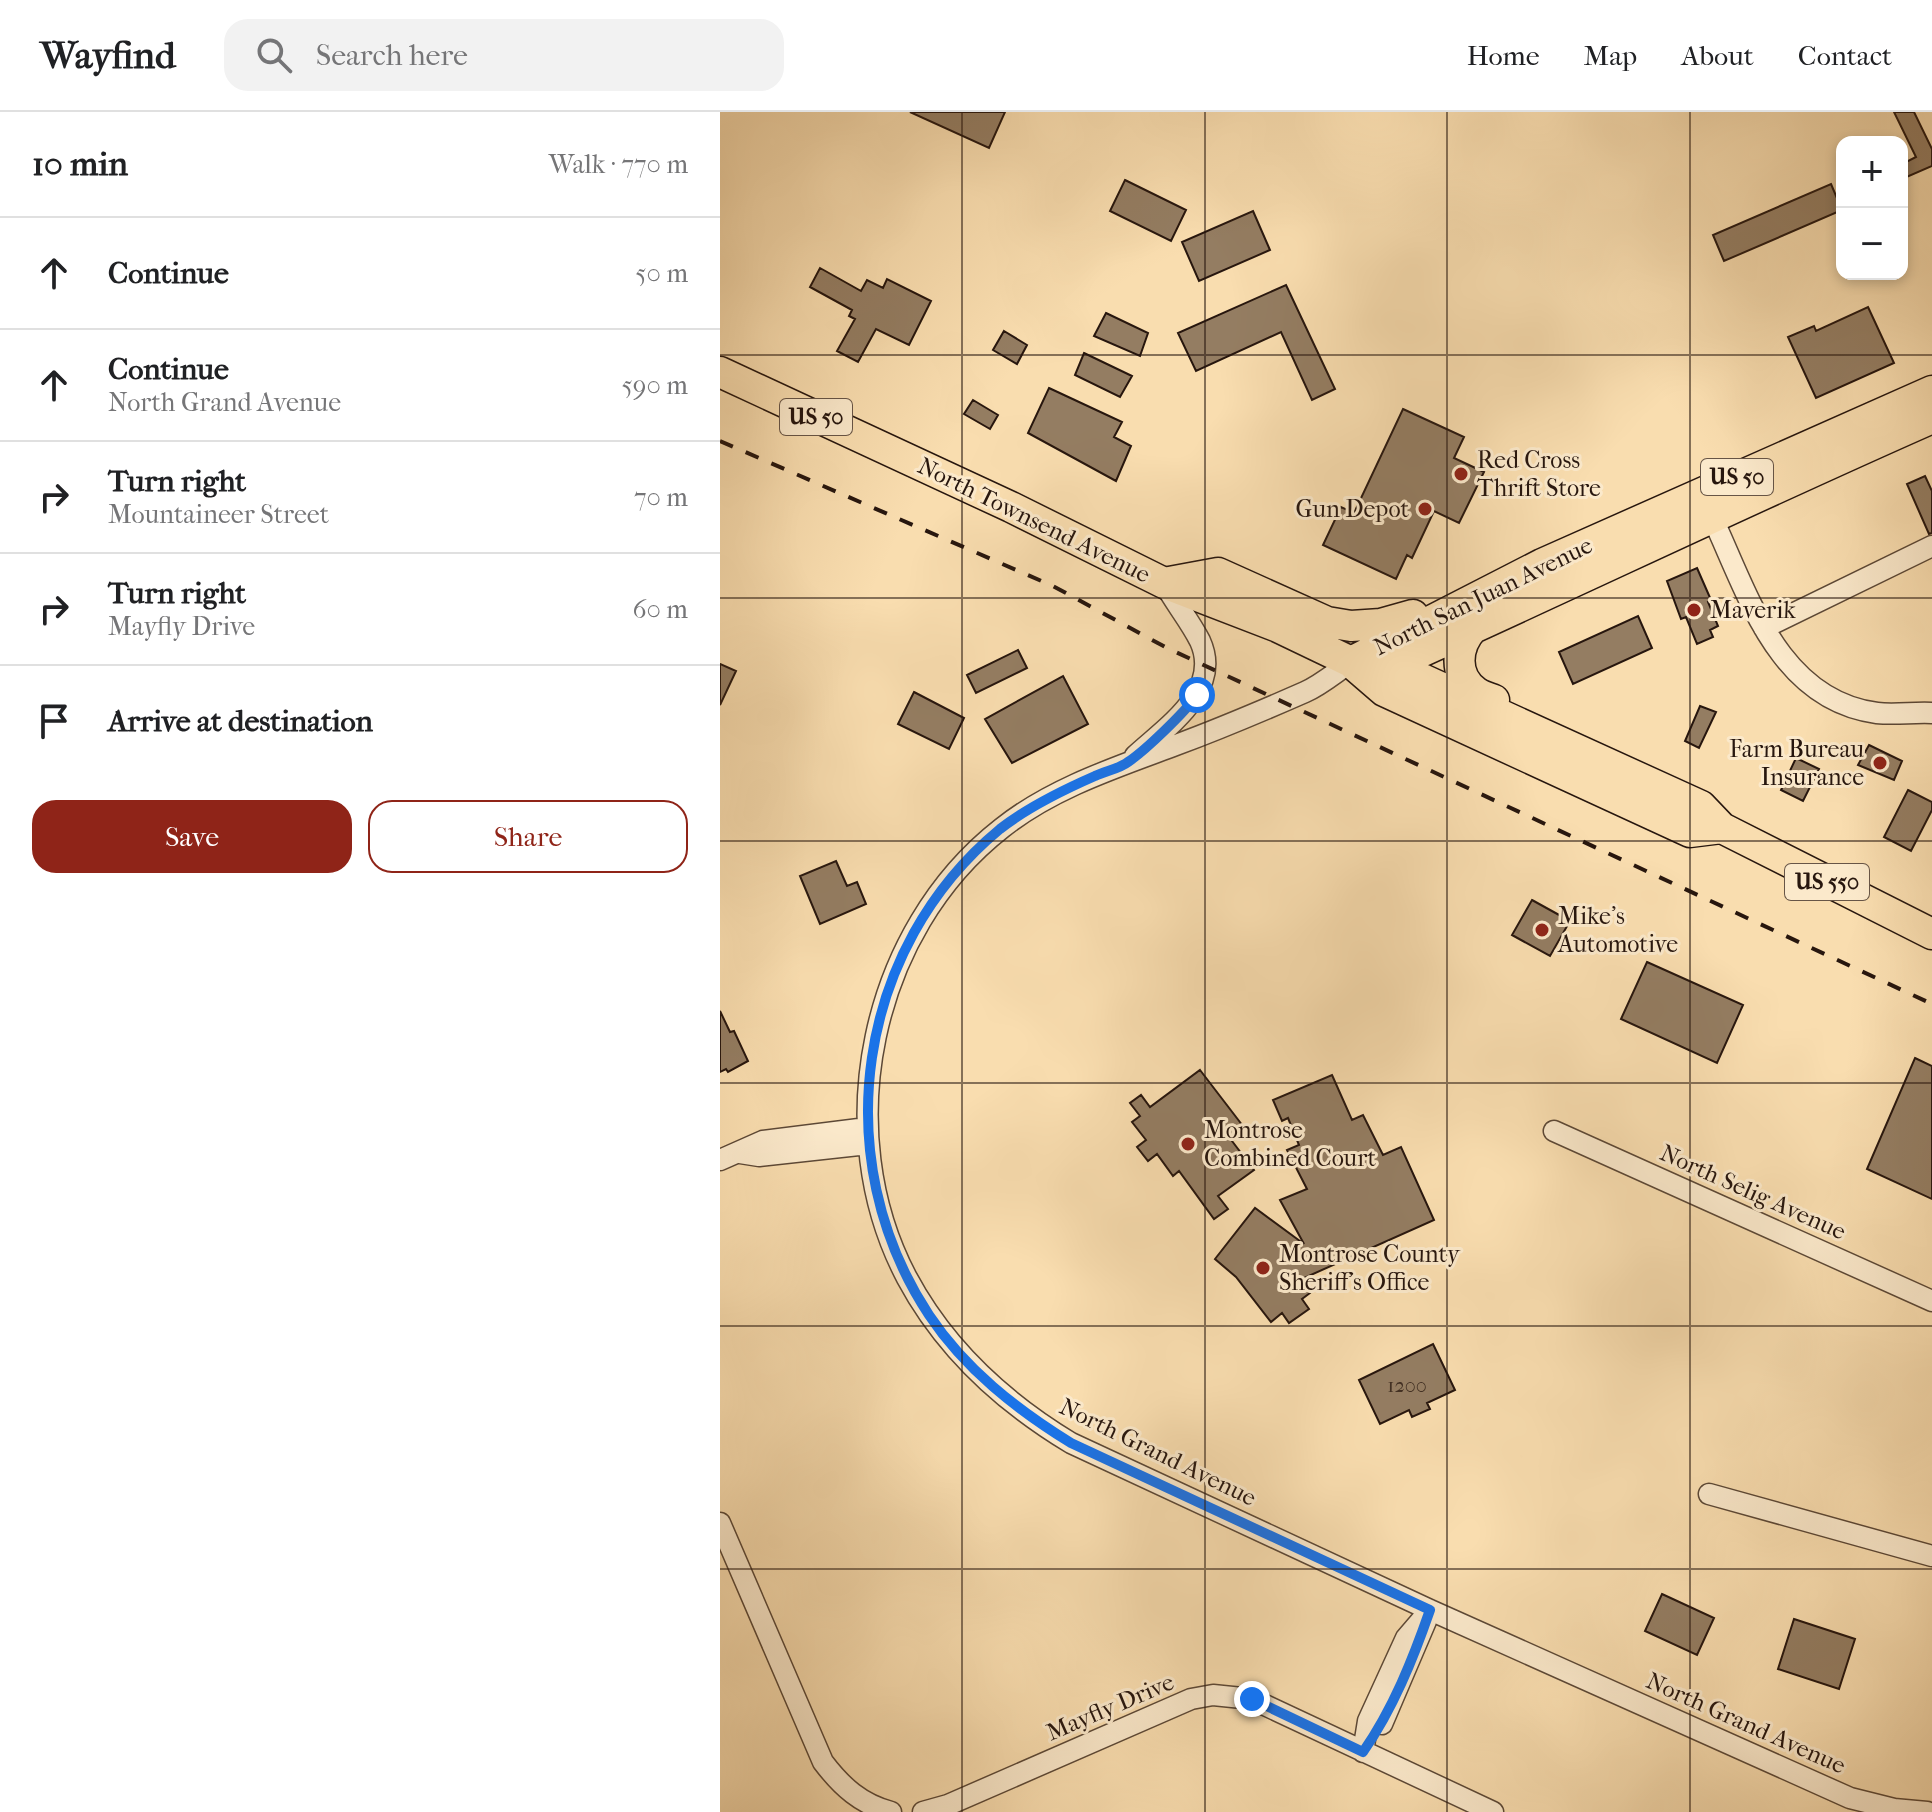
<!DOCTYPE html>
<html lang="en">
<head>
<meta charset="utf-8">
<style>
  body { margin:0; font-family:"IM FELL French Canon",serif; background:#f2f2f2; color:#202124 }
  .controls { position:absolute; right:24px; top:24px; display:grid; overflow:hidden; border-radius:16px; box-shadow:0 4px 12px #0003 }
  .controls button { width:72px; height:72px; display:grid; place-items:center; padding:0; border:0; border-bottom:2px solid #e0e0e0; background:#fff; color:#202124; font:40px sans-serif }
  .stop { position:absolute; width:24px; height:24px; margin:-18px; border:6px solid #1a73e8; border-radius:50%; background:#fff }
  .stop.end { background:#1a73e8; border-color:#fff; box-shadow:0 2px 8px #0008 }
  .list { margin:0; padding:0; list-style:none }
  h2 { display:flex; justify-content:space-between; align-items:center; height:104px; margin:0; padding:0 32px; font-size:34px }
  h2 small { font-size:26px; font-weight:400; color:#757577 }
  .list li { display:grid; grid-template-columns:52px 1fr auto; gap:24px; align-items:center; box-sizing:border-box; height:112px; padding:0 32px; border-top:2px solid #e0e0e0 }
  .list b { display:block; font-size:30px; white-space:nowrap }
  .list p { margin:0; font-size:26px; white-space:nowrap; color:#757577 }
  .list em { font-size:26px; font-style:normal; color:#757577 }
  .actions { display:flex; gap:16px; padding:24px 32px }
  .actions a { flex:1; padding:18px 0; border:2px solid #8f2418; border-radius:24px; text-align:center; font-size:28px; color:#8f2418 }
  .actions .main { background:#8f2418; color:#fff }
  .icon { flex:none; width:44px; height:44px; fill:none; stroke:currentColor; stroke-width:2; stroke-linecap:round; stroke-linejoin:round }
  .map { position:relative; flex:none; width:1212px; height:1700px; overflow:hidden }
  header { display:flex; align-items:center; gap:48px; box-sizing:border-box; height:112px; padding:0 40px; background:#fff; border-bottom:2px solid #e0e0e0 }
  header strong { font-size:38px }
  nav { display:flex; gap:44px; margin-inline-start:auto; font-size:28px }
  .search { width:560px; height:72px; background:#f2f2f2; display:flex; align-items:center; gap:20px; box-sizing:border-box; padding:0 28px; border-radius:24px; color:#757577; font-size:30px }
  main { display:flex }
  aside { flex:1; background:#fff }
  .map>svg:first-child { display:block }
  .building { fill:#947d62; stroke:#27160e; stroke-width:2 }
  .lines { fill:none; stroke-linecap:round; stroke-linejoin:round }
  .minor-casing { stroke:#5c4836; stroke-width:23 }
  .highway-casing { stroke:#27160e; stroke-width:33 }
  .minor { stroke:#fbe9cb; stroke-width:20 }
  .highway { stroke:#f9ddaf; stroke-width:30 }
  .rail { stroke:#27160e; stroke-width:4; stroke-dasharray:14 14; stroke-linecap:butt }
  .route { stroke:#1a73e8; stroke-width:10 }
  .grid { fill:none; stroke:#27160e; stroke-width:2; stroke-opacity:0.55 }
  .poi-dot { fill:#8f2418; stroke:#fbe9cb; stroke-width:3 }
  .labels { text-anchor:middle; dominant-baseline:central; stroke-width:6; stroke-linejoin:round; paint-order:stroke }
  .number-label { font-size:20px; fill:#423023 }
  .shield { fill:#fbe9cb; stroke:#675547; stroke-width:2 }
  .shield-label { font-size:22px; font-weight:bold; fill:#27160e }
  .poi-label { font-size:24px; fill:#27160e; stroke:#fbe9cb; text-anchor:start }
  .street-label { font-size:24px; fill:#27160e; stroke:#fbe9cb }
</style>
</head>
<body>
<header>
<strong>Wayfind</strong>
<div class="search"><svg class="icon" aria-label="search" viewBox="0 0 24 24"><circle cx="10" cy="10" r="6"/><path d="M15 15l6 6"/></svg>Search here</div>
<nav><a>Home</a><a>Map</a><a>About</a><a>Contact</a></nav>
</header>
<main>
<aside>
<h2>10 min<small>Walk · 770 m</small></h2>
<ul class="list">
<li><svg class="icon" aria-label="ahead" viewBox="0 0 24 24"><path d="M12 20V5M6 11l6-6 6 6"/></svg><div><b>Continue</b></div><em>50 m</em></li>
<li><svg class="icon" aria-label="ahead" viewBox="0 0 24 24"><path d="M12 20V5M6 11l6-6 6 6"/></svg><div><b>Continue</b><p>North Grand Avenue</p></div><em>590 m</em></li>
<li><svg class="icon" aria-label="right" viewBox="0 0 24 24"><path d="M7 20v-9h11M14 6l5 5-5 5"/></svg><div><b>Turn right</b><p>Mountaineer Street</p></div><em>70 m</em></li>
<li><svg class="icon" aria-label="right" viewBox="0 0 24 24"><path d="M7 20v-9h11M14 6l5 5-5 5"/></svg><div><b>Turn right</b><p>Mayfly Drive</p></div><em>60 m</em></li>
<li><svg class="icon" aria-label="arrive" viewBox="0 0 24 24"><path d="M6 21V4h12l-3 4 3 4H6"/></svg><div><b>Arrive at destination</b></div></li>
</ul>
<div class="actions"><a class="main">Save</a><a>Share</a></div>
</aside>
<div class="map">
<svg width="1212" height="1700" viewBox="0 0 1212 1700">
  <rect width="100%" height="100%" fill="#f9ddaf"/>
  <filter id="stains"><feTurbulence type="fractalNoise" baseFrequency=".0025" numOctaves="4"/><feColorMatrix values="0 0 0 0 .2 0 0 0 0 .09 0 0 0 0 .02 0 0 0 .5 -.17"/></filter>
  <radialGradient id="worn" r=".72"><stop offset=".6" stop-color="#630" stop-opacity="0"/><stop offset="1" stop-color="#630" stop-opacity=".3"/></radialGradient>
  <!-- building -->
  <path class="building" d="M190,0H285L269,36Z
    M1174,0H1194L1212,37V54L1182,67V52L1196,45Z
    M405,68L466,98L451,129L390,99Z
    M1111,72L1122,98L1004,149L993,123Z
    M533,99L550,138L479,169L462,130Z
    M100,156L141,179L147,168L163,176L167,167L211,189L189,233L156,217L138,250L117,239L135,207L129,204L132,198L90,175Z
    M566,173L615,277L592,288L561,220L476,259L458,221Z
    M1148,195L1174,251L1096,286L1068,225L1094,214L1096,219Z
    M386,201L428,221L420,244L374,224Z
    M284,219L307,233L297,252L273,238Z
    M364,241L412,264L400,285L355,263Z
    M329,276L402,310L394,325L411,334L396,369L308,321Z
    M253,288L278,303L270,317L244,302Z
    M683,297L744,325L734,346L764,360L739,411L714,399L692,446L687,443L676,467L603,433L621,395L634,401Z
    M1205,364L1212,379V421L1209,422L1187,372Z
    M977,456L991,488L988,490L998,514L990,518L993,525L977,532L966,505L961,507L947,469Z
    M918,504L932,536L853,572L839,540Z
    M298,538L307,556L256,581L247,563Z
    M0,552L16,559L0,593Z
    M343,564L368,612L292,651L265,607Z
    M194,580L244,606L229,637L178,612Z
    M980,594L996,600L979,636L965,629Z
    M1149,633L1182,649L1174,668L1138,653Z
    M1076,646L1099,657L1083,689L1061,678Z
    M1188,678L1212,690V698L1191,739L1164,725Z
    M116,749L127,774L137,770L146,792L100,812L80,764Z
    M812,788L850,809L830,844L792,823Z
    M927,850L1023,893L997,951L901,907Z
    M0,899L10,920L14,919L28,949L8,960L6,957L0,960Z
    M1195,946L1212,954V1087L1147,1057Z
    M480,958L526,1018L512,1029L534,1058L498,1084L508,1097L494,1107L459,1059L453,1064L437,1042L428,1049L417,1035L426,1028L412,1010L420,1004L410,991L421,983L430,995Z
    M612,963L632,1008L643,1003L663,1043L681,1035L714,1108L584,1166L590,1181L582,1187L589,1197L569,1211L562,1201L551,1210L516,1165L495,1147L535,1096L584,1132L560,1088L587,1077L567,1038L579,1033L568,1006L562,1009L553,988Z
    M713,1232L735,1278L707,1291L710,1297L692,1305L689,1298L660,1312L639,1268Z
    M942,1482L994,1506L977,1543L925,1519Z
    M1074,1507L1135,1527L1119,1577L1058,1557Z"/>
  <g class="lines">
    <!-- minor casing -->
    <g class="minor-casing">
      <path id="minor" d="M992,405C1028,482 1058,588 1157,601C1175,603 1194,600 1212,601
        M1044,516L1212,434
        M631,550C616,560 601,573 585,580C544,598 499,617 456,633C397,655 332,676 282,716C150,819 109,1019 187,1166C225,1237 283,1290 351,1331L710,1498L1130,1686L1174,1697L1207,1700
        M415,644C445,616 503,579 480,529C470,509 455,491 444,471
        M834,1019L1212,1189
        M20,1041L39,1044L148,1032
        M0,1048L43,1029L147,1016
        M989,1382L1212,1444
        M0,1411L103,1650C122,1675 141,1692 171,1700
        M662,1612L706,1509
        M643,1640L648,1609L686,1526L710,1498
        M203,1700L228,1693L471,1587L493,1583L532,1587L773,1700"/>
    </g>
    <!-- highway casing -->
    <g class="highway-casing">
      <path id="highway" d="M0,260L291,395L444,471L558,515L631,550L700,566L981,694L1002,716L1212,822
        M444,471L498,461L607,510L631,514L661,512L693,503
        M753,516C736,534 733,564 756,580C761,584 769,586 774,588
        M653,549L683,548C860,468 1035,384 1212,306
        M631,550L822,452L1212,279
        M635,554L664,579L970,720L1002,716"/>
    </g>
    <!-- minor -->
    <use href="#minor" class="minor"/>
    <!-- highway -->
    <use href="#highway" class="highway"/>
    <!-- rail -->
    <path class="rail" d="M0,329L333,474L447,536L1212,892"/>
  </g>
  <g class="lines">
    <!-- route -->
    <path class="route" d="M477,583C466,599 426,638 408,650C399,657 385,659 375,664C343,678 308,695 280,717C136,836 106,1047 209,1203C245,1257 296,1297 351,1331L710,1498C693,1547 673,1597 643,1640L532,1587"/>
  </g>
  <!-- grid -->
  <path class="grid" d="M242,0V1700M485,0V1700M727,0V1700M970,0V1700M0,243H1212M0,486H1212M0,729H1212M0,971H1212M0,1214H1212M0,1457H1212"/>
  <!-- markers -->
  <g class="poi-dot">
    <circle cx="741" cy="362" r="8"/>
    <circle cx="705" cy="397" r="8"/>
    <circle cx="974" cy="498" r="8"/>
    <circle cx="1160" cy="651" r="8"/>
    <circle cx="822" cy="818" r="8"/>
    <circle cx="468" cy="1032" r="8"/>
    <circle cx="543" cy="1156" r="8"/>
  </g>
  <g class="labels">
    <!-- number labels -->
    <g class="number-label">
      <text x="687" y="1273">1200</text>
    </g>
    <!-- shield labels -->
    <g class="shield">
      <rect x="60" y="287" width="72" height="36" rx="6"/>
      <rect x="981" y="347" width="72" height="36" rx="6"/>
      <rect x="1065" y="752" width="84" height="36" rx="6"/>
    </g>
    <g class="shield-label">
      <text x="96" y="305">US 50</text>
      <text x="1017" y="365">US 50</text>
      <text x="1107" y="770">US 550</text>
    </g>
    <!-- poi labels -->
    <g class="poi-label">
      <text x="757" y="348">Red Cross<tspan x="757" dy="28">Thrift Store</tspan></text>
      <text x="689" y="397" text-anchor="end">Gun Depot</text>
      <text x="990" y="498">Maverik</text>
      <text x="1144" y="637" text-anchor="end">Farm Bureau<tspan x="1144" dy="28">Insurance</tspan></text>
      <text x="838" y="804">Mike's<tspan x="838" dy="28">Automotive</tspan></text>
      <text x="484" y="1018">Montrose<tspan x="484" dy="28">Combined Court</tspan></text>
      <text x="559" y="1142">Montrose County<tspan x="559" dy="28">Sheriff's Office</tspan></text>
    </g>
    <!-- street labels -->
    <g class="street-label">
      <text transform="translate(314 408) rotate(26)">North Townsend Avenue</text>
      <text transform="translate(763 484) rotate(-26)">North San Juan Avenue</text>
      <text transform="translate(1033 1080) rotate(24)">North Selig Avenue</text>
      <text transform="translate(438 1340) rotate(26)">North Grand Avenue</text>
      <text transform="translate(390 1595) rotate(-23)">Mayfly Drive</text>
      <text transform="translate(1026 1611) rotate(24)">North Grand Avenue</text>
    </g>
  </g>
  <rect width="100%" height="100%" filter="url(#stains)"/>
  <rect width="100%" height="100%" fill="url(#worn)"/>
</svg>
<div class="controls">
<button>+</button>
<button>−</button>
</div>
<div class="stop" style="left:477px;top:583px"></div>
<div class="stop end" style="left:532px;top:1587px"></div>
</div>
</main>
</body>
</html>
